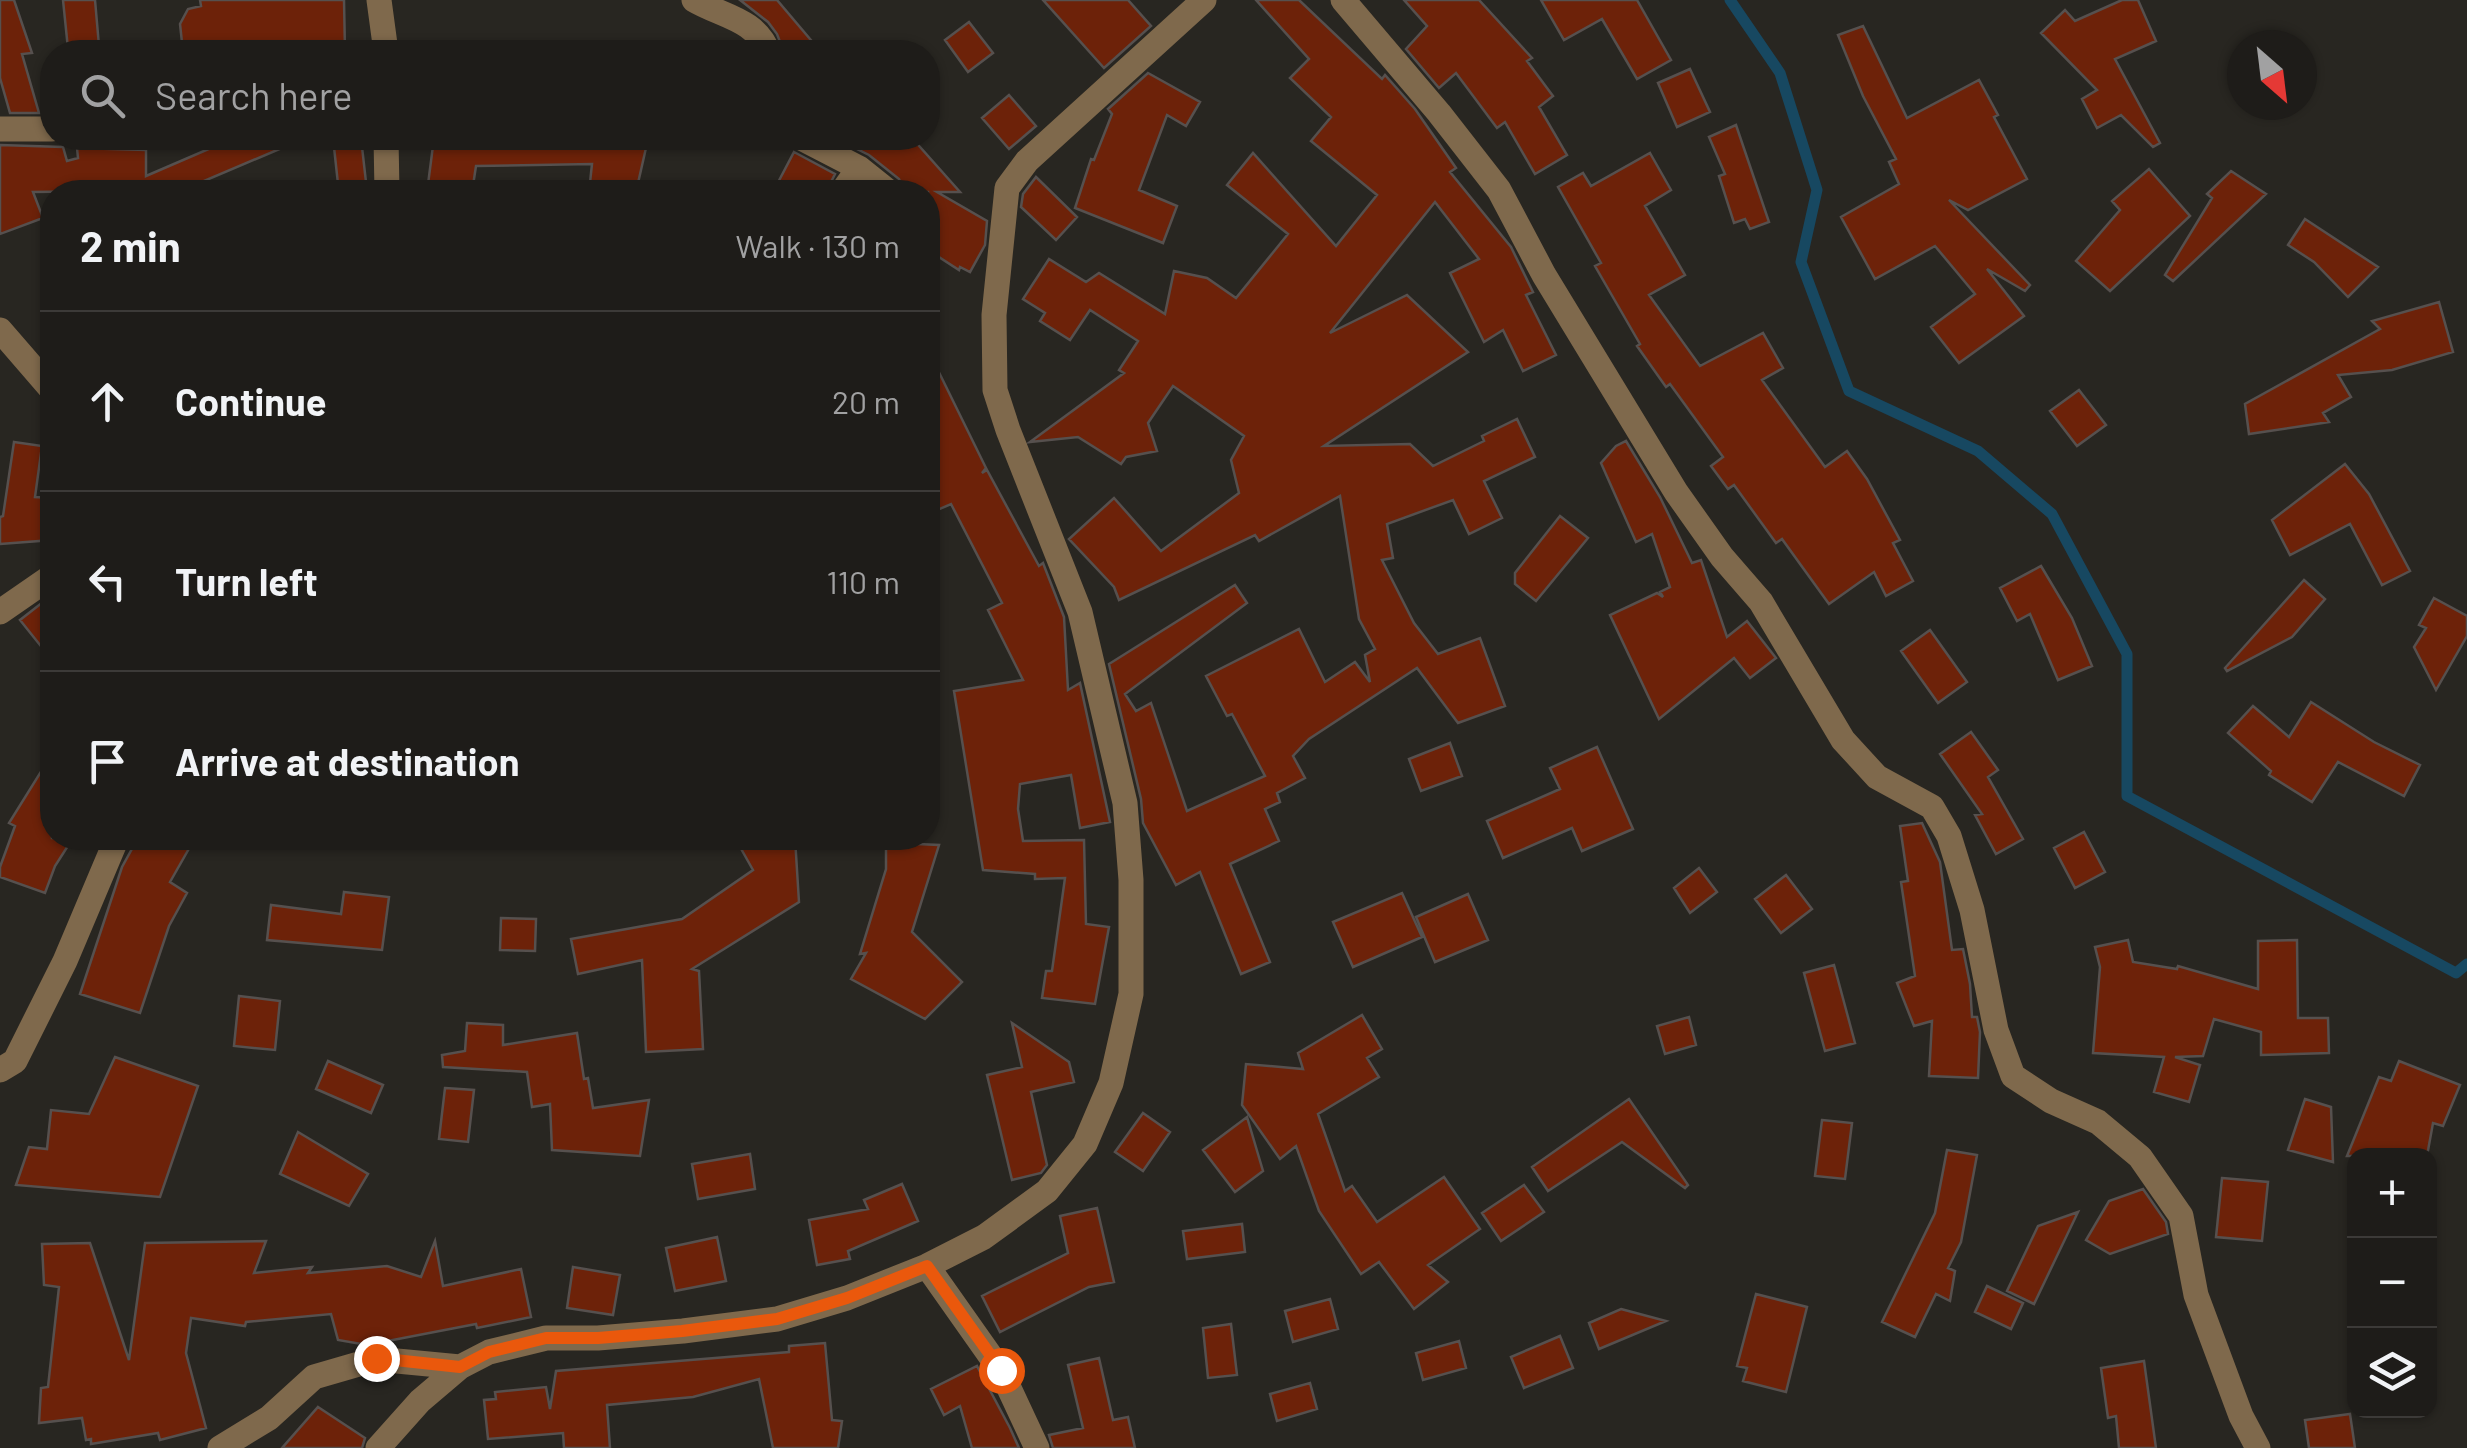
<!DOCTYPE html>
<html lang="en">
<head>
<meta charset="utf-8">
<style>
  body { margin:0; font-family:Barlow,sans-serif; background:#262522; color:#f1f3f6 }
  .controls { position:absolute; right:30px; bottom:30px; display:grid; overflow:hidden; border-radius:20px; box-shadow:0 2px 8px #0004 }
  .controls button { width:90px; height:90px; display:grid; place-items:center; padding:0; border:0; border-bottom:2px solid #3c3a38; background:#1e1c19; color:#f1f3f6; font:50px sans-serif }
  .compass { position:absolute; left:2227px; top:30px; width:90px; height:90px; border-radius:50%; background:#1e1c19; box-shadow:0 2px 8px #0004; rotate:152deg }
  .stop { position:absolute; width:30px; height:30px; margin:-22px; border:8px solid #ea580c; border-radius:50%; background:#fff }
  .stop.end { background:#ea580c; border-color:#fff; box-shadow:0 2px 10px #0008 }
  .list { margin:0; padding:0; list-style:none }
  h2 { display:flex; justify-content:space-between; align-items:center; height:130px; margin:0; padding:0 40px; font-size:42px }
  h2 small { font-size:32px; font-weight:400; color:#a1a1a2 }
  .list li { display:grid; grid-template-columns:65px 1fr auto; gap:30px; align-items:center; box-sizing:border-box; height:180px; padding:0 40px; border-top:2px solid #3c3a38 }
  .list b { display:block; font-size:38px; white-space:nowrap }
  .list em { font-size:32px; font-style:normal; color:#a1a1a2 }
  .icon { flex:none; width:55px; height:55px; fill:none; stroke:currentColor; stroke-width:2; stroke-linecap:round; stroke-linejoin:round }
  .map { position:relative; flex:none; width:2467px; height:1448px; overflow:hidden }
  .search { position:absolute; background:#1e1c19; box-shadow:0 2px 8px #0004; left:40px; top:40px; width:900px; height:110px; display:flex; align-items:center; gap:25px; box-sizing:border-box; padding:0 35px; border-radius:40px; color:#a1a1a2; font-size:38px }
  .panel { position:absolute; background:#1e1c19; box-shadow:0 2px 8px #0004; left:40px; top:180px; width:900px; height:670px; border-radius:40px }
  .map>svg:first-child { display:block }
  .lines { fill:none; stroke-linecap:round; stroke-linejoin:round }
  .stream { stroke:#174861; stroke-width:11 }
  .building { fill:#6d2209; stroke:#56504e; stroke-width:2.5 }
  .minor { stroke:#7f694c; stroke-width:25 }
  .tertiary { stroke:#7f694c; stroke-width:25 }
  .route { stroke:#ea580c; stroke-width:12 }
</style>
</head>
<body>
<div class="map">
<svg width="2467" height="1448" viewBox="0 0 2467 1448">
  <rect width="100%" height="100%" fill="#282621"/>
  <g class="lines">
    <!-- stream -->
    <path class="stream" d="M1730,0L1780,73L1817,190L1801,262L1849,391L1978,451L2052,514L2127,654V796L2456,973L2467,964"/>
  </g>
  <!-- building -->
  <path class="building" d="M0,0H14L32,53L22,54L39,113H10L0,78Z
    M63,0H95L99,46L68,49Z
    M200,0H344L345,52H183L180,24L188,9L201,6Z
    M740,0H777L821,52H784L777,34L768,22Z
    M1043,0H1128L1151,26L1104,68Z
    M1256,0H1299L1382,79L1385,75L1415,109L1456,168L1450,172L1511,247L1533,292L1526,295L1556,355L1523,371L1503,330L1484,342L1450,273L1479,259L1435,202L1330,333L1407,295L1468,352L1324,446L1410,444L1433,466L1484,441L1482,436L1517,419L1535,457L1484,481L1502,518L1469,534L1453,500L1387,524L1393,558L1382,560L1414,623L1438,654L1480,638L1505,706L1458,723L1417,668L1309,739L1293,756L1305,778L1277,793L1280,802L1265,809L1279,841L1230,864L1270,962L1241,974L1200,872L1176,885L1143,823L1141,799L1109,664L1235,585L1247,603L1125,694L1136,711L1151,703L1187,811L1265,776L1232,714L1227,716L1206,676L1299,629L1325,682L1355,662L1370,682L1365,655L1375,649L1359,619L1340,496L1259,541L1255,535L1119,600L1114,587L1069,539L1114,498L1161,551L1239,493L1231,460L1244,436L1173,386L1148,423L1157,451L1126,457L1121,464L1078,437L1030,442L1124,373L1119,370L1138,341L1090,310L1070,340L1040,321L1045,313L1023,299L1049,259L1086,282L1099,273L1165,314L1174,271L1207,278L1236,298L1288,234L1227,185L1253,153L1336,246L1377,195L1311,141L1331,117L1290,78L1309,59Z
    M1404,0H1479L1532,58L1527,61L1553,96L1539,107L1567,155L1535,174L1505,122L1497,128L1456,73L1439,88L1406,49L1427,26Z
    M1541,0H1637L1671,60L1637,79L1602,19L1564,40Z
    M2122,0H2138L2156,41L2115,59L2160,143L2153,147L2121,115L2097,128L2082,99L2097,90L2041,33L2065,10L2075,21Z
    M969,22L993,53L968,72L945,40Z
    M1863,26L1907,118L1979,80L1998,115L1994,117L2027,179L1968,210L1949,200L2030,285L2025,291L1987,269L2024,316L1959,363L1931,327L1975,294L1935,246L1875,279L1841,217L1899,184L1889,162L1896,159L1863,96L1838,35Z
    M1690,69L1710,112L1677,127L1658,83Z
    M1148,73L1200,102L1186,126L1167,115L1139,190L1177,206L1163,243L1075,208L1091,159L1094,160L1112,114L1108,109Z
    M1009,95L1036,126L1009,149L982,118Z
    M1736,125L1769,222L1750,229L1745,219L1734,223L1719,176L1725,174L1709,137Z
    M234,138L303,139L183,190L33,192L43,218L0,234V145L63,147L67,161L78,158L77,148L146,150V176Z
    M333,138H361L366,182L338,184Z
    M434,138H625V142L646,148L636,192H589L592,164L476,166L472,192H427Z
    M845,138H912L960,192H937L987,221L985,245L970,272L960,267L959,270L928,250V192H905L899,179L869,155L849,145Z
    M794,152L835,174L826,192H773Z
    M1650,153L1671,190L1645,206L1685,275L1649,295L1700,366L1763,333L1783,368L1762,380L1825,467L1847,451L1867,479L1900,540L1893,543L1913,581L1886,596L1874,572L1829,604L1782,539L1776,543L1734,485L1728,489L1711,466L1723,457L1670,384L1666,387L1637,346L1640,344L1595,266L1601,263L1558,187L1583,173L1591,186Z
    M2149,169L2190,216L2110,291L2076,261L2120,210L2112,201Z
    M2231,171L2266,194L2173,281L2165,275L2212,198L2207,194Z
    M1036,177L1077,217L1056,240L1021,207L1023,194Z
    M2305,219L2378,267L2348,297L2314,262L2288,245Z
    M2439,302L2453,352L2392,370L2338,375L2351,397L2323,413L2329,422L2249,434L2245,404L2380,329L2372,321Z
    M928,350L986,468L982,473L987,470L1039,566L1043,563L1064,617L1068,690L1080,683L1110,822L1080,828L1071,775L1020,784L1018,809L1023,841L1084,840L1086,924L1109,927L1095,1004L1042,998L1046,971H1052L1065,878L1035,879V874L983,870L954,691L1023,680L988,610L1002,603L951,504L928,514Z
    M2079,390L2106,425L2077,446L2050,411Z
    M1626,441L1660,497L1692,563L1701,560L1727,637L1747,621L1776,658L1750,678L1734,658L1659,719L1610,615L1657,593L1663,597L1660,592L1670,587L1652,534L1636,542L1601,463L1616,446Z
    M14,442L42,446L35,497L52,498V540L0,544V517L3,516Z
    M2345,464L2369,494L2410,571L2382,585L2350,524L2290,555L2272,520Z
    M1560,516L1588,538L1536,601L1515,584V573Z
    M2041,566L2072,618L2092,666L2058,680L2030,614L2017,621L2000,588Z
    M2304,580L2325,599L2292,637L2227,671L2225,668Z
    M52,595V660L20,620Z
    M2434,598L2467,616V636L2436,690L2414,647L2426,628L2419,625Z
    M1930,630L1967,682L1938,703L1901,651Z
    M2311,702L2374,742L2420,765L2404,796L2338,762L2312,802L2269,775L2271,771L2228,733L2253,706L2289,737Z
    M1971,732L1998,770L1988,777L2023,839L1996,854L1975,815L1982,814L1940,754Z
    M1450,743L1462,776L1421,791L1409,759Z
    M1597,747L1633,829L1582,851L1572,828L1503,858L1487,821L1560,789L1550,768Z
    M52,754V838H73L55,866L45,893L0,877V867L15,826L9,823Z
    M1922,823L1940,862L1952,950L1963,949L1970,984L1972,1017H1977L1980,1032L1978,1078L1929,1076L1932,1021L1914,1026L1897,983L1915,976L1901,882L1908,881L1900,826Z
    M2084,832L2105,872L2075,888L2054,848Z
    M138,838H195L170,882L187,893L169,926L140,1013L80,994L122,867Z
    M735,838H795L799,902L692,969L699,971L703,1049L646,1052L642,960L578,974L571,939L682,919L753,870Z
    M886,838H919L918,844L939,845L912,932L962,982L925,1019L851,979L866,953L860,954L886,869Z
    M1699,868L1717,892L1690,913L1674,888Z
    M1786,875L1812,909L1781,933L1755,899Z
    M344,892L389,897L382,950L267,940L271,905L341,914Z
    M1402,893L1422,937L1353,967L1333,922Z
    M1468,894L1488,940L1435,962L1416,917Z
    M501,918L536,919L535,951L500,950Z
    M2128,940L2133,962L2177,969L2178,966L2258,989V941L2297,940L2298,1018H2328L2329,1053L2261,1055V1032L2214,1019L2203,1056L2175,1057L2200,1065L2189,1102L2154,1092L2164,1057L2093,1053L2100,967L2095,947Z
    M1834,965L1855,1043L1825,1051L1804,973Z
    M239,996L280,1001L275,1050L234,1046Z
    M1362,1015L1382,1049L1367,1058L1379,1077L1318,1114L1345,1191L1352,1186L1377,1222L1444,1177L1480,1229L1428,1265L1448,1282L1414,1309L1379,1262L1361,1274L1319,1211L1296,1146L1280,1159L1242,1105L1246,1064L1303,1069L1298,1053Z
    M1689,1017L1696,1045L1665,1054L1657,1026Z
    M467,1023L503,1025V1045L577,1033L584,1079L588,1078L593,1108L649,1100L640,1156L552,1150L550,1104L532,1107L527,1072L443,1067L442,1055L465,1051Z
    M1012,1023L1069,1062L1074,1082L1031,1092L1047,1165L1041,1173L1012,1180L987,1075L1022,1067Z
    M115,1057L198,1086L160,1197L16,1185L29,1147L47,1149L51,1110L89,1114Z
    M328,1061L383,1085L371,1113L316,1089Z
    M2399,1061L2460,1085L2443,1126L2433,1123L2427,1156H2347L2379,1077L2391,1081Z
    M445,1088L474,1090L468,1142L439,1139Z
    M1629,1099L1688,1185L1685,1188L1622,1142L1548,1191L1532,1167Z
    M2305,1099L2331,1107L2333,1162L2288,1150Z
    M1143,1113L1170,1132L1143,1171L1115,1152Z
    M1247,1117L1263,1171L1235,1192L1203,1150Z
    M1822,1120L1852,1123L1845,1179L1815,1176Z
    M298,1132L368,1174L349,1206L280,1174Z
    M1947,1150L1977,1155L1961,1242L1948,1268L1955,1271L1950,1301L1936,1294L1915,1337L1882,1322L1935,1213Z
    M750,1154L755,1189L698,1199L692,1164Z
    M2222,1178L2268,1182L2262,1241L2216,1237Z
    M902,1184L918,1221L848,1251L850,1259L817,1265L809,1220L868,1209L864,1200Z
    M1524,1185L1544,1212L1501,1241L1482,1213Z
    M2143,1189L2166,1222L2168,1234L2110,1254L2086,1240L2109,1201Z
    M1097,1208L1114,1282L1089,1287L1000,1332L982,1296L1068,1253L1060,1216Z
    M2078,1212L2034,1304L2007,1291L2038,1226Z
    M1242,1224L1245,1252L1187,1259L1183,1231Z
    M717,1237L726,1281L675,1291L666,1248Z
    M266,1241L254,1273L312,1267L308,1273L387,1266L421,1277L435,1241L443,1286L521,1269L531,1317L477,1328L476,1324L367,1345L338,1340L331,1314L246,1322L245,1326L191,1318L186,1353L206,1428L160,1440L158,1433L91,1444V1439L86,1440L82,1418L39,1423L41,1388L48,1387L59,1287L44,1285L42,1244L90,1243L129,1360L145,1243Z
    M573,1267L620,1275L613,1315L567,1308Z
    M1987,1286L2023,1303L2011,1329L1975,1312Z
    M1756,1294L1807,1307L1786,1392L1743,1381L1747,1368L1737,1366Z
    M1330,1299L1338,1329L1293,1342L1285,1311Z
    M1621,1309L1666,1321L1599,1349L1589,1323Z
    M1231,1324L1237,1375L1208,1378L1203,1328Z
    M1560,1336L1573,1368L1524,1388L1511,1357Z
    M1459,1341L1466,1368L1423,1380L1416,1353Z
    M825,1343L832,1420L842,1421L838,1448H773L759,1379L693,1397L607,1405L610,1448H564L563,1433L488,1439L484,1400L496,1399L495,1392L546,1387L550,1409L556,1371L789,1352V1346Z
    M1099,1358L1113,1420L1128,1417L1135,1448H1053L1049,1435L1083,1428L1068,1365Z
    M2144,1361L2156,1448H2119L2116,1416L2108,1418L2101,1368Z
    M977,1366L1010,1428L1019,1448H972L960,1406L944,1415L931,1389Z
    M1310,1383L1317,1409L1277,1421L1270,1394Z
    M318,1407L365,1438L362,1448H282Z
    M2350,1414L2355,1448H2309L2305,1420Z"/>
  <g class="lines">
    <!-- minor -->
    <path class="minor" d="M379,0L386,52
      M694,0C721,16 756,19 768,52
      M0,129H52
      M386,138L387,192
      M801,138L859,168L889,192
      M842,192L859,168
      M0,330L52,390
      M0,612L52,576
      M0,1070L15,1061L65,961L117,838
      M927,1266L1001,1371L1037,1448
      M220,1448L269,1418L314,1377L376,1359L460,1367
      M378,1448L420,1401L460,1367L489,1352L546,1338H598L683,1331L777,1319L847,1298L927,1266L984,1237L1047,1191L1085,1144L1111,1083L1131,994V880L1125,803L1080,612L1008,430L995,390L994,315L1007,188L1027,161L1204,0"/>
    <!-- tertiary -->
    <path class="tertiary" d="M1343,0L1439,113L1499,190L1544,275L1676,492L1722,557L1761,602L1843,740L1877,777L1932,807L1949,836L1972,910L1996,1030L2013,1076L2051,1101L2098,1122L2140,1157L2181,1216L2196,1295L2241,1416L2258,1448"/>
  </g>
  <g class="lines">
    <!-- route -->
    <path class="route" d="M376,1358L460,1367L489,1352L546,1338H598L682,1331L777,1319L847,1298L927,1266L1001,1370"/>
  </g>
</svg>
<div class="controls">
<button>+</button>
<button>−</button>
<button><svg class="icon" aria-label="layers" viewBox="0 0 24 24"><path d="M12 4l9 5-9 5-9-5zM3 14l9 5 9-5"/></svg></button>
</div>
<svg class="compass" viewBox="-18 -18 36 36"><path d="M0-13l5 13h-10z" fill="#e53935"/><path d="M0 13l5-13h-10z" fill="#a1a1a2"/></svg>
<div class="stop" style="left:1001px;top:1370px"></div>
<div class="stop end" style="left:376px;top:1358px"></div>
<div class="search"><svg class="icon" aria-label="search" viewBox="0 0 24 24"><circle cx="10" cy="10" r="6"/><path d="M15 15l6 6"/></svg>Search here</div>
<section class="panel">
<h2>2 min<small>Walk · 130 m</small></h2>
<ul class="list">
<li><svg class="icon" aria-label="ahead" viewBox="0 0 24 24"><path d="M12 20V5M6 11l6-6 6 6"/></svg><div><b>Continue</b></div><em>20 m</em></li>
<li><svg class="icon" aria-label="left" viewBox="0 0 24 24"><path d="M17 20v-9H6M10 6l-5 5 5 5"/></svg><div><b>Turn left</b></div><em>110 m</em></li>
<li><svg class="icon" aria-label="arrive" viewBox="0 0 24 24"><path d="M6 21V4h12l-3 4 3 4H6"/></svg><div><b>Arrive at destination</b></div></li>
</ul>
</section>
</div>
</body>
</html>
